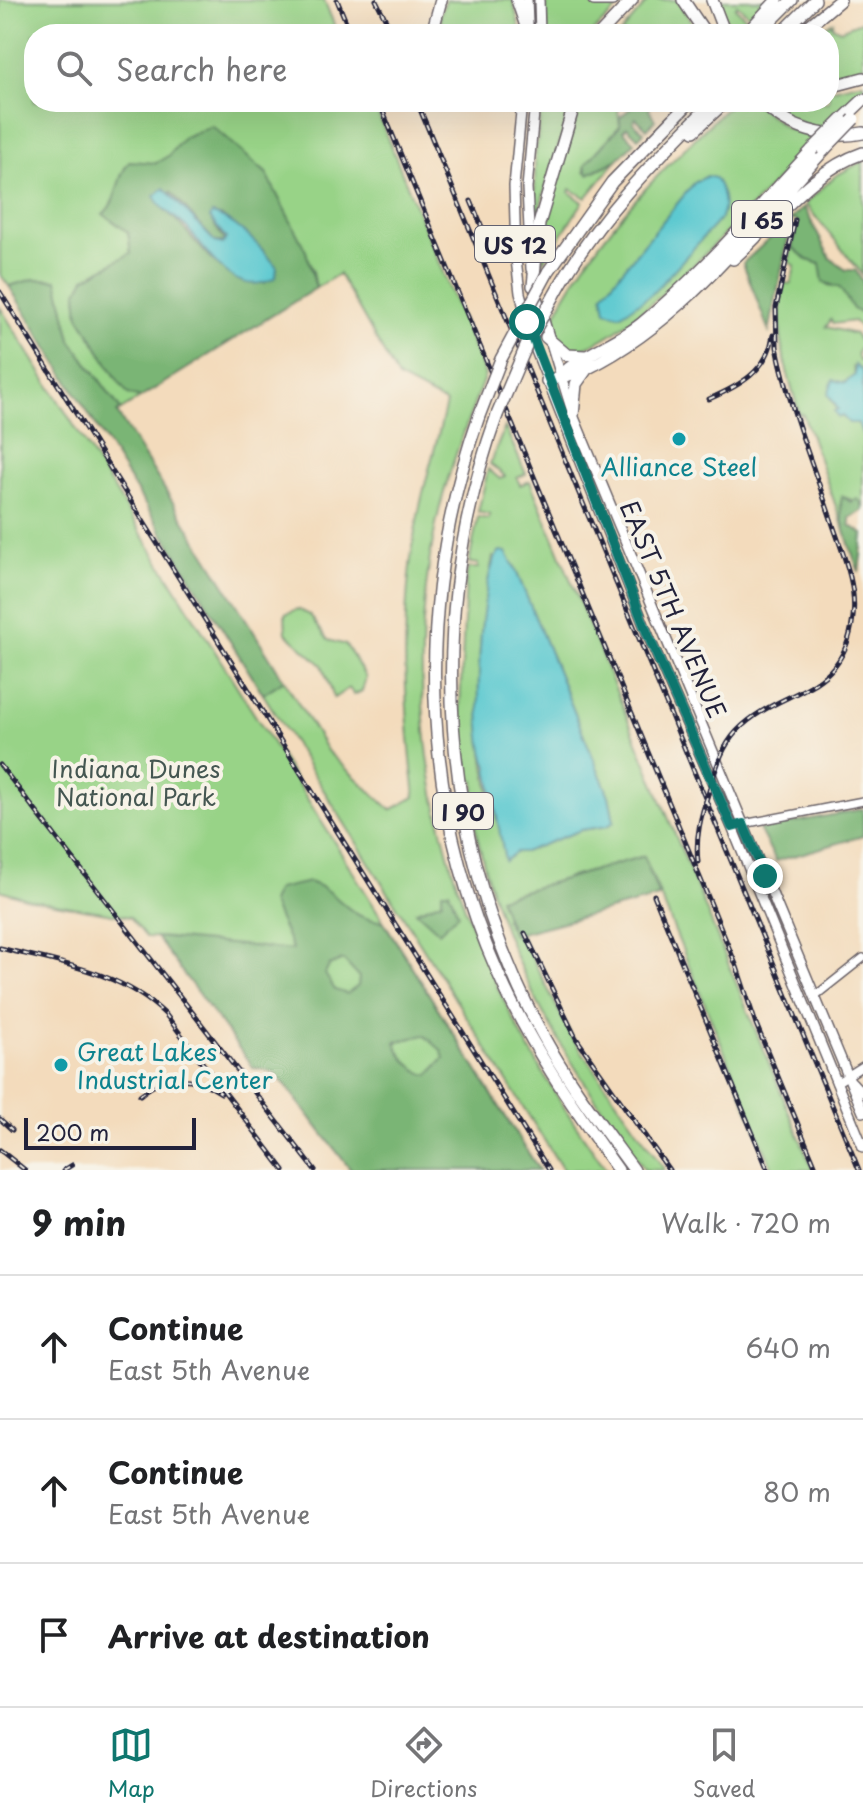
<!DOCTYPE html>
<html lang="en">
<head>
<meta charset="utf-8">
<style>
  body { margin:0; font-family:"Playpen Sans",sans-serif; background:#f6f6f6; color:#202124 }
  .scale { position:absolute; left:24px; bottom:20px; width:172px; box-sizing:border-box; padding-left:8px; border:4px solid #22223b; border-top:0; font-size:22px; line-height:28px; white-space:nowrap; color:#22223b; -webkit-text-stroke:6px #f7f3e8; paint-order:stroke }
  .stop { position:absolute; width:24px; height:24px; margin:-18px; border:6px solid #0f766e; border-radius:50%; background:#fff }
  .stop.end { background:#0f766e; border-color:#fff; box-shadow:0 2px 8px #0008 }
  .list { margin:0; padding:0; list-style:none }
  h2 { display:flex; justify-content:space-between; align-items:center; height:104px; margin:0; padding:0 32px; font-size:34px }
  h2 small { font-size:26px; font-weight:400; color:#757577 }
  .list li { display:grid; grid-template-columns:52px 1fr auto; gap:24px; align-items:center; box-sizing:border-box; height:144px; padding:0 32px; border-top:2px solid #e0e0e0 }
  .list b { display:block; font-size:30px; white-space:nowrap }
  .list p { margin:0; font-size:26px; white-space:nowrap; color:#757577 }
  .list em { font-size:26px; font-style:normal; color:#757577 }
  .icon { flex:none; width:44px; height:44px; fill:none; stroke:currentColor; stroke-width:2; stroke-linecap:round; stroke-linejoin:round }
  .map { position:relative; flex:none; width:863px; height:1170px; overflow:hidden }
  .search { position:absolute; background:#fff; box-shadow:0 8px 32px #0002; left:24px; right:24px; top:24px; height:88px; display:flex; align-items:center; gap:20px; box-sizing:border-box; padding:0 28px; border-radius:32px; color:#757577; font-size:30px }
  .sheet { height:536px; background:#fff }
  nav { display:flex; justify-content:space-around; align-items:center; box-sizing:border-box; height:112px; border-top:2px solid #e0e0e0; background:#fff; font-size:22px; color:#757577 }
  nav a { display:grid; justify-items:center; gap:4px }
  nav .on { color:#0f766e }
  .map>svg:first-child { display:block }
  .green { fill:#98d387; stroke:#5d7a61; stroke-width:2; fill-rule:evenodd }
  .forest { fill:#7ab574; stroke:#4e6c58; stroke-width:2; fill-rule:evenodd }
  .water { fill:#5cc9d0; stroke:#3f7686; stroke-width:2 }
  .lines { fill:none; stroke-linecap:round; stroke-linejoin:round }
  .minor-casing { stroke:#6b6368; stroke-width:10 }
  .major-casing { stroke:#6b6368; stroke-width:12 }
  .highway-casing { stroke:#6b6368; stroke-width:14 }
  .minor { stroke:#fff; stroke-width:7 }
  .major { stroke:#fff; stroke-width:9 }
  .highway { stroke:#fff; stroke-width:11 }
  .rail-casing { stroke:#22223b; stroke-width:5 }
  .rail { stroke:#f7f3e8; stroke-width:2; stroke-dasharray:6; stroke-linecap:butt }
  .highway-bridge-casing { stroke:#6b6368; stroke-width:14; stroke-linecap:butt }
  .highway-bridge { stroke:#fff; stroke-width:11 }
  .route { stroke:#0f766e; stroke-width:10 }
  .culture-dot { fill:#0f9aa8; stroke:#f7f3e8; stroke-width:3 }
  .labels { text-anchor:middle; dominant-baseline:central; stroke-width:8; stroke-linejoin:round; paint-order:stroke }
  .shield { fill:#f7f3e8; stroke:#62616f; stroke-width:2 }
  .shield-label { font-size:22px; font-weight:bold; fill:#22223b }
  .culture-label { font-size:24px; fill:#0d838f; stroke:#f7f3e8 }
  .street-label { font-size:24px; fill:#22223b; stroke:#f7f3e8 }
  .park-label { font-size:24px; fill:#455752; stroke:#f7f3e8 }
</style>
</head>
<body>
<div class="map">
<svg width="863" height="1170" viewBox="0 0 863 1170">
  <rect width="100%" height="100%" fill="#f7f3e8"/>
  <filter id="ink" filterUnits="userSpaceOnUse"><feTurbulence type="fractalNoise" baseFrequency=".0125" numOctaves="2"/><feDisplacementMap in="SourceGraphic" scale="16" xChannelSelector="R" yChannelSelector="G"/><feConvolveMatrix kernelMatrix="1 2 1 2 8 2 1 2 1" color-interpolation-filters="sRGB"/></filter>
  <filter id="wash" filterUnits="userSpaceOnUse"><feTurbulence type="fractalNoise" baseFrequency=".006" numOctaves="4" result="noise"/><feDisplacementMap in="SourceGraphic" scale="32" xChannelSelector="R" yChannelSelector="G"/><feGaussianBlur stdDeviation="1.8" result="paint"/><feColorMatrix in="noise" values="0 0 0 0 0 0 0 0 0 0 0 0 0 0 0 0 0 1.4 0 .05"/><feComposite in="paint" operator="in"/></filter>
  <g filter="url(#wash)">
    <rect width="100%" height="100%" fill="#f3dbbc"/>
    <!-- green -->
    <path class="green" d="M0,0H324L338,34H34V102H373L485,375C467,424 447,473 436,524C387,763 468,979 607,1170H563L263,694L284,680L328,752L391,810L415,797C404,704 399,609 418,516C425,478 438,441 446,403L398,378L339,274L316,288L313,271L266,173L243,156L119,185L111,208L104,214L128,232L131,254L85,278L77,293L79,316L117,379L128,394L140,398L121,410L71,340L57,280L34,279L9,286L0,274Z
      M446,0H513L521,34H443L440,15Z
      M546,0L600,4L626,0L591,34H547Z
      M649,0H677L700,34H620Z
      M718,0H769L753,18L737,5L735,8L745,17V27L739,34H732Z
      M863,21V73L829,81V34H810L833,22L832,26L840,30Z
      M863,82V92L823,131L794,121L766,102H829V90Z
      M542,102H572L535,223V158Z
      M581,102H625L618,110L620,126L585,165V171L589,174L617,160L586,198L571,189L569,192L583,202L543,263L544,225Z
      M733,102H754L786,128L816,139C780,175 614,364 568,348L558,340L552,321C594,234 664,167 733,102Z
      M863,161V275L805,204L835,176Z
      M792,247L808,260L820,264L828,285L840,287L853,308L863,315V330L854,321L833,324L831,320L826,327L855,334L862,345L857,353L859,361L863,359V372L853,367L855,375L828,394L841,416L858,422L863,436V509L862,503L843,497L840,505L845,532L803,414L800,415C785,369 774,331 784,283L791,284L795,266L789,262Z
      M0,307L539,1170H351L171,938L146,937L130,917L32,900L0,890Z
      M505,427L526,474L517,478L520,485L530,481L813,1170H773L644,856L509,895L505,919L513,935L521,936L572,1037L665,1170H645C557,1047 490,943 469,790L475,789V781H468L460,707L466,577L468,568H478V564L469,563L478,517L488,519L490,515L478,512L488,469L500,479L505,476L490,464ZM493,557L514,566L609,796L614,821L608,826L581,830L524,852H516C510,842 500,831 497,820C473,737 474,641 493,557Z
      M298,609L310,615L328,640L346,645L366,678L362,691L354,695L349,688L334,698L322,665L286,633L285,614Z"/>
    <!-- forest -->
    <path class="forest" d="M638,102H653L649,109L655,120L647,129L636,118L633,122L644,132L638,138L627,127L623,131L635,142L617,160L588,174L585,165L620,126V117Z
      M212,126L266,173L306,251L316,288L140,398L128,394L117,379L79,316L77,293L85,278L131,253L128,232L103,214C119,201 116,176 130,161L156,163L168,156L184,137ZM171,192L215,242H226L215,226L212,214L223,217L265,252V283C218,285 198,237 165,210Z
      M804,207L830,258L846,270H855L863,281V315L853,309L840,288L823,282L820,264L808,260L792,247L798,221L792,219L769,332L743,263Z
      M34,279L57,280L71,340L121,410L117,413L284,680L263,694L9,286Z
      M842,496L851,502L857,499L862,503L863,510L850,518V525L863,534L859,572C852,552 837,517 842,496Z
      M863,809V836L776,861L759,829Z
      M644,856L659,897L513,935L499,898Z
      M309,882C343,893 346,920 383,921L539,1170H351L276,1073L253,1067L156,937L293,950L271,902L277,889ZM343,960L359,977L358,986L347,994L335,990L325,974L329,966ZM424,1035L441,1050L444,1058L429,1075C416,1073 398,1055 396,1042Z
      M442,891H449L458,914L439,932L416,911L442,901Z"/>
    <!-- water -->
    <path class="water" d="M707,176L715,178C723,191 727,204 721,218L652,294L620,315L606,311L603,294L694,183Z
      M164,188L215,242L223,244L226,238L210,218L212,214C237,220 261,247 277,267L276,277C234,302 210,252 186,227C175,216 161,210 154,196Z
      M855,365L863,372V436L858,423H849L842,416L838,418L834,411L838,409L828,394L833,380L845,383L855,375Z
      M500,551L506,552L514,566L609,796L614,821L608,826L581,830L524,852H516L505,861L487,763C472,736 478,572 500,551Z"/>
  </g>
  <g filter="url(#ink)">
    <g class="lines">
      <!-- minor casing -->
      <g class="minor-casing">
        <path id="minor" d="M738,825L863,801
          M815,996L863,958
          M853,1082L863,1093
          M836,1083L863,1066"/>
      </g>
      <!-- major casing -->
      <g class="major-casing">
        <path id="major" d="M527,0L528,25
          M539,0L540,34
          M522,102L514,186L516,259L520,293L535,348L648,635L732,827L863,1147
          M531,269L527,188L535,102
          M535,291L573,415L863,1112"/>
      </g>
      <!-- highway casing -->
      <g class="highway-casing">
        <path id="highway" d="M517,0L528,32
          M594,0H612
          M683,0L706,34
          M712,0L725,34
          M438,34L435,22L441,0
          M600,34L632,0
          M746,34L777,0
          M758,34L792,0
          M781,34L815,0
          M799,34L840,0
          M829,87L863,78
          M762,102C787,129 827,140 863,133
          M842,120L863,100
          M694,131L725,102
          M733,259C774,223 810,171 863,153
          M548,272L612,182L690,102
          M533,286L539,224L575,102
          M554,296C594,221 653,162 713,102
          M546,337L567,355L585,356
          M559,377C581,354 616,344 641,324C704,273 757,209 812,150
          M547,381C561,376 574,375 588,368C685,320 752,228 824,150
          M497,415C424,618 439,844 542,1034C568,1082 602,1126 634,1170
          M573,415L576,384L586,370
          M479,416C415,598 419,796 498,973C529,1044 573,1107 618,1170"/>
      </g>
      <!-- minor -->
      <use href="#minor" class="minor"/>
      <!-- major -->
      <use href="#major" class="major"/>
      <!-- highway -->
      <use href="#highway" class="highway"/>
      <!-- rail casing -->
      <g class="rail-casing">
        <path id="rail" d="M337,0L351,34
          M376,0L393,34
          M379,102L737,967L756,1024L817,1170
          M417,102L859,1170
          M471,201L495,258
          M0,292L549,1170
          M709,399C739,386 768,371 773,335
          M0,765L315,1170
          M698,862C695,837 701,815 709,791C716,769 721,748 737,731C780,686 844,698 853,617C857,584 842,552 832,522C813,465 789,407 777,347L776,308L795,220
          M654,895L768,1170
          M525,933L576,1038L669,1170
          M0,948C59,963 121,971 166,1015L284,1170
          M140,1095C165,1074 195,1075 221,1093
          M0,1119L12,1130
          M0,1150L25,1170
          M64,1170L72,1165"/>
      </g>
      <!-- rail -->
      <use href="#rail" class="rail"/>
      <!-- highway-bridge casing -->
      <g class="highway-bridge-casing">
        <path id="highway-bridge" d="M812,150L842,120
          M824,150L854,119
          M497,415L528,342L554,296
          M479,416L501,359L548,272"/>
      </g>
      <!-- highway-bridge -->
      <use href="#highway-bridge" class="highway-bridge"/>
    </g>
  </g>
  <g class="lines" filter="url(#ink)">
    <!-- route -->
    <path class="route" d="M527,322L648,635L732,827L743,824L765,876"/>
  </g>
  <!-- markers -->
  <g class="culture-dot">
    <circle cx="679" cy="439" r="8"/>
    <circle cx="61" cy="1065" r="8"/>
  </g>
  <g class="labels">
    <!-- shield labels -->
    <g class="shield">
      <rect x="732" y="201" width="60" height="36" rx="6"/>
      <rect x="475" y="226" width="80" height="36" rx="6"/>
      <rect x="433" y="793" width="60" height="36" rx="6"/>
    </g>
    <g class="shield-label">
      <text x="762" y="219">I 65</text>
      <text x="515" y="244">US 12</text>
      <text x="463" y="811">I 90</text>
    </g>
    <!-- culture labels -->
    <g class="culture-label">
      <text x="679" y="466">Alliance Steel</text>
      <text x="77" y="1051" text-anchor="start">Great Lakes<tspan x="77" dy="28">Industrial Center</tspan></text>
    </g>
    <!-- street labels -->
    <g class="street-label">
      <text transform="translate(674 609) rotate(67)">EAST 5TH AVENUE</text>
    </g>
    <!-- park labels -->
    <g class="park-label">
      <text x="136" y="768">Indiana Dunes<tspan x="136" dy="28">National Park</tspan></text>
    </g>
  </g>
</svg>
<div class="scale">200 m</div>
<div class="stop" style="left:527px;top:322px"></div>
<div class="stop end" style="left:765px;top:876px"></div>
<div class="search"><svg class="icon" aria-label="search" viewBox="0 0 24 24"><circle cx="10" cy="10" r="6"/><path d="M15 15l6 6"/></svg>Search here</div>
</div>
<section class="sheet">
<h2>9 min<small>Walk · 720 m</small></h2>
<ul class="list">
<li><svg class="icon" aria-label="ahead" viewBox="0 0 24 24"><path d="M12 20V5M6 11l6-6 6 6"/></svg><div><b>Continue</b><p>East 5th Avenue</p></div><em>640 m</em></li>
<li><svg class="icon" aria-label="ahead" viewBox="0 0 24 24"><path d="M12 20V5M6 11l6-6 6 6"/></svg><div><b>Continue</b><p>East 5th Avenue</p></div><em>80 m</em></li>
<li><svg class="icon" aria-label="arrive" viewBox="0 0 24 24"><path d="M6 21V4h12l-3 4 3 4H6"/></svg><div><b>Arrive at destination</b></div></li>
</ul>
</section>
<nav>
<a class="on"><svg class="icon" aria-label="map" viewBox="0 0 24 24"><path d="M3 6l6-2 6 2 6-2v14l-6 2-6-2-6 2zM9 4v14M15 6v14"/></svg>Map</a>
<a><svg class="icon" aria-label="directions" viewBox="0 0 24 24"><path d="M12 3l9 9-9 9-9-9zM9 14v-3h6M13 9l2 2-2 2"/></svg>Directions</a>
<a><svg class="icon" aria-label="saved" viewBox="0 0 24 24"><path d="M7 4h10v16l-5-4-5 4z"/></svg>Saved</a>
</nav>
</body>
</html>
